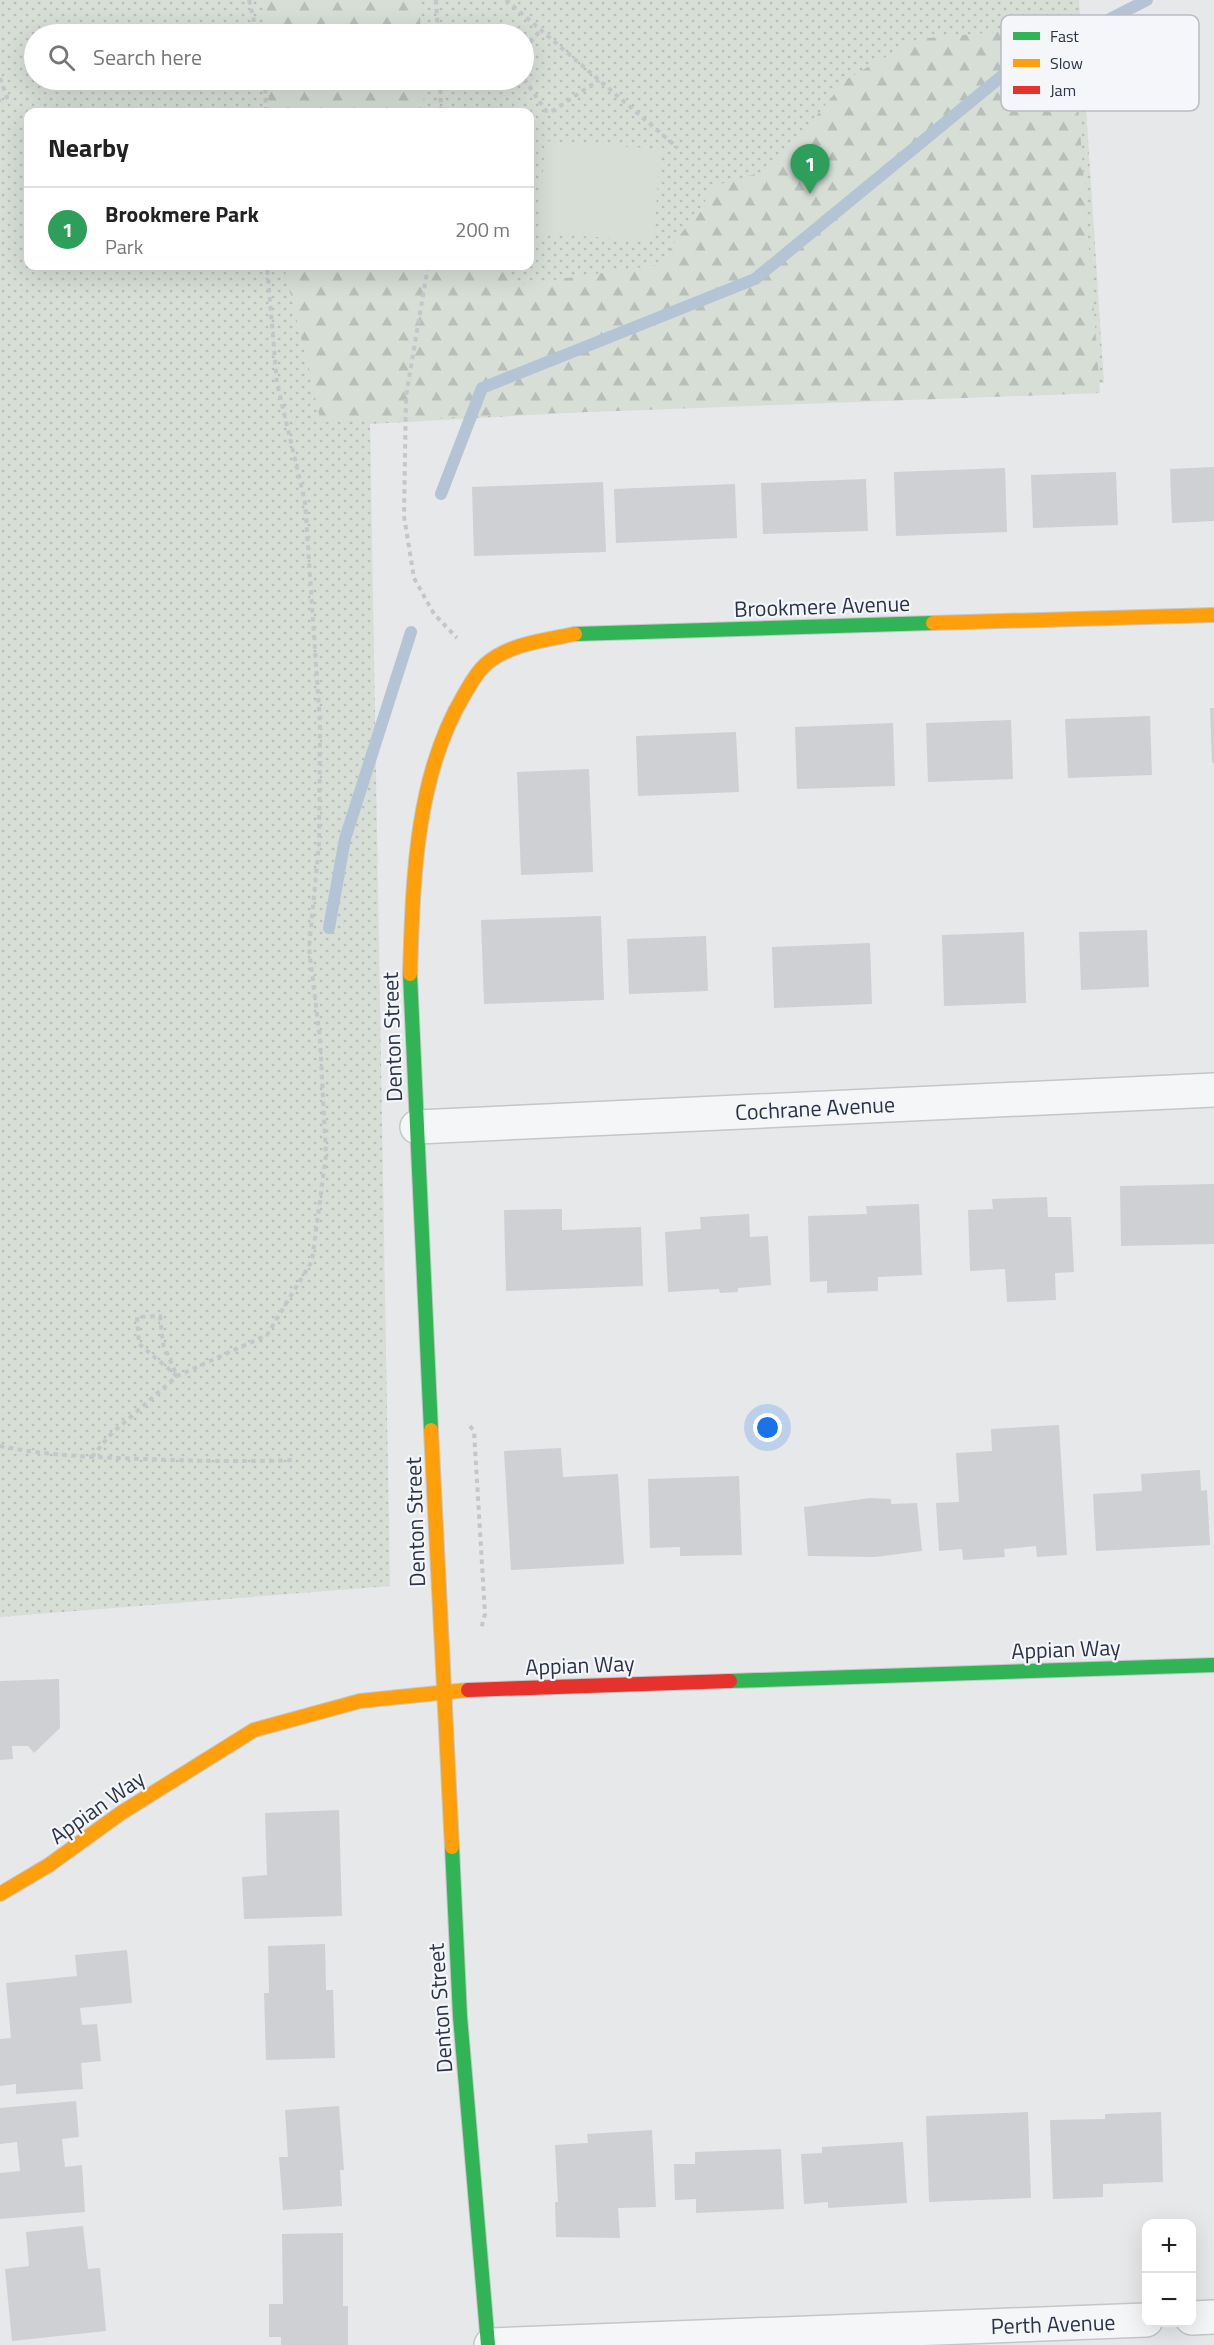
<!DOCTYPE html>
<html lang="en">
<head>
<meta charset="utf-8">
<style>
  body { margin:0; font-family:"Titillium Web",sans-serif; background:#f2f2f2; color:#222 }
  .controls { position:absolute; right:18px; bottom:18px; display:grid; overflow:hidden; border-radius:12px; box-shadow:0 6px 24px #0002 }
  .controls button { width:54px; height:54px; display:grid; place-items:center; padding:0; border:0; border-bottom:2px solid #e0e0e0; background:#fff; color:#222; font:30px sans-serif }
  .you { position:absolute; left:768px; top:1428px; width:21px; height:21px; margin:-15px; border:4px solid #fff; border-radius:50%; background:#1a73e8; box-shadow:0 0 0 9px #1a73e833 }
  .badge { display:grid; place-items:center; width:39px; height:39px; border-radius:50%; background:#0f766e; color:#fff; font-size:20px; font-weight:700 }
  .pin { position:absolute; translate:-50% -50px; filter:drop-shadow(0 2px 3px #0008) }
  .pin::after { content:''; position:absolute; top:32px; width:21px; height:18px; background:inherit; clip-path:polygon(0 0,100% 0,50% 100%) }
  .list { margin:0; padding:0; list-style:none }
  h2 { display:flex; justify-content:space-between; align-items:center; height:78px; margin:0; padding:0 24px; font-size:26px }
  h2 small { font-size:20px; font-weight:400; color:#767676 }
  .list li { display:grid; grid-template-columns:39px 1fr auto; gap:18px; align-items:center; box-sizing:border-box; height:84px; padding:0 24px; border-top:2px solid #e0e0e0 }
  .list b { display:block; font-size:22px; white-space:nowrap }
  .list p { margin:0; font-size:20px; white-space:nowrap; color:#767676 }
  .list em { font-size:20px; font-style:normal; color:#767676 }
  .icon { flex:none; width:33px; height:33px; fill:none; stroke:currentColor; stroke-width:2; stroke-linecap:round; stroke-linejoin:round }
  .map { position:relative; flex:none; width:1214px; height:2345px; overflow:hidden }
  .search { position:absolute; background:#fff; box-shadow:0 6px 24px #0002; left:24px; top:24px; width:510px; height:66px; display:flex; align-items:center; gap:15px; box-sizing:border-box; padding:0 21px; border-radius:33px; color:#767676; font-size:22px }
  .panel { position:absolute; background:#fff; box-shadow:0 6px 24px #0002; left:24px; top:108px; width:510px; height:162px; border-radius:12px }
  .map>svg:first-child { display:block }
  .green { fill:url(#green-dots); fill-rule:evenodd }
  .forest { fill:url(#forest-firs) }
  .pitch { fill:#d6ded6 }
  .lines { fill:none; stroke-linecap:round; stroke-linejoin:round }
  .stream { stroke:#b4c4d5; stroke-width:12 }
  .building { fill:#ced0d3 }
  .street-casing { stroke:#c4c6c8; stroke-width:36 }
  .fast-casing { stroke:#c4c6c8; stroke-width:16 }
  .slow-casing { stroke:#c4c6c8; stroke-width:16 }
  .jam-casing { stroke:#c4c6c8; stroke-width:16 }
  .path { stroke:#c5c6ca; stroke-width:4; stroke-dasharray:4.5 4.5; stroke-linecap:butt }
  .street { stroke:#f5f6f7; stroke-width:33 }
  .fast { stroke:#30b455; stroke-width:14 }
  .slow { stroke:#ff9f0a; stroke-width:14 }
  .jam { stroke:#e5322d; stroke-width:14 }
  .labels { text-anchor:middle; dominant-baseline:central; stroke-width:4.5; stroke-linejoin:round; paint-order:stroke }
  .street-label { font-size:22px; fill:#2b3445; stroke:#f4f6f9 }
  .key { fill:#f4f6f9; stroke:#b8bcc3; stroke-width:1.5 }
  .key-label { font-size:16px; fill:#2b3445 }
</style>
</head>
<body>
<div class="map">
<svg width="1214" height="2345" viewBox="0 0 1214 2345">
  <defs>
    <pattern id="green-dots" width="8" height="8" patternUnits="userSpaceOnUse" patternTransform="scale(1.5)"><rect width="8" height="8" fill="#d6ded6"/><path d="M2 2h.1M6 6h.1" fill="none" stroke="#b8bfb9" stroke-width="1.8" stroke-linecap="round"/></pattern>
    <pattern id="forest-firs" width="22" height="20" patternUnits="userSpaceOnUse" patternTransform="scale(1.5)"><rect width="22" height="20" fill="#d6ded6"/><path d="M5 1l3.5 6h-7zM16 11l3.5 6h-7z" fill="#b8bfb9"/></pattern>
  </defs>
  <rect width="100%" height="100%" fill="#e6e8ea"/>
  <!-- green -->
  <path class="green" d="M0,0H1079L1104,383L370,424L390,1586L0,1617ZM34,34H524V80H34ZM28,112H530V266H28Z"/>
  <!-- forest -->
  <path class="forest" d="M264,0H419L421,34H266Z
    M1072,25L1100,393L321,422L284,266H503L519,285L658,265L717,185L772,169L847,79L917,39Z
    M268,80H423L424,112H269Z"/>
  <!-- pitch -->
  <path class="pitch" d="M545,141L660,149L654,241L539,233Z"/>
  <g class="lines">
    <!-- stream -->
    <path class="stream" d="M441,494L482,388L755,279L1008,71L1147,0
      M329,928L345,839L411,632"/>
  </g>
  <!-- building -->
  <path class="building" d="M1214,467V521L1172,523L1170,469Z
    M1005,468L1007,532L896,536L894,472Z
    M1116,472L1118,525L1033,528L1031,475Z
    M866,479L868,531L763,534L761,483Z
    M603,482L606,552L474,556L472,487Z
    M735,484L737,538L616,543L614,489Z
    M1210,708H1214V763H1212Z
    M1150,716L1152,775L1068,778L1065,719Z
    M1011,720L1013,779L928,782L926,723Z
    M893,723L895,786L797,789L795,727Z
    M736,732L739,792L638,796L636,736Z
    M589,769L593,872L521,875L517,772Z
    M601,916L604,1000L484,1004L481,920Z
    M1147,930L1149,987L1081,990L1079,932Z
    M1024,932L1026,1003L944,1006L942,935Z
    M706,936L708,991L629,994L627,939Z
    M870,943L872,1004L774,1008L772,947Z
    M1214,1184V1244L1121,1246L1120,1186Z
    M1047,1197L1048,1217H1071L1074,1272L1055,1273L1056,1300L1007,1302L1005,1269L970,1271L968,1210L993,1209L992,1199Z
    M919,1204L922,1275L878,1277V1291L827,1293V1281L810,1282L808,1216L867,1214L866,1206Z
    M562,1209V1230L641,1227L643,1286L506,1291L504,1210Z
    M749,1214L750,1237L768,1236L771,1285L738,1288V1292L720,1293L719,1289L668,1292L665,1232L701,1229L700,1217Z
    M1059,1425L1067,1555L1037,1557L1036,1546L1004,1549L1005,1557L963,1560L962,1549L939,1551L936,1503L959,1502L956,1453L992,1451L991,1429Z
    M561,1448L563,1477L618,1474L624,1564L511,1570L504,1451Z
    M1200,1470L1201,1491L1207,1490L1210,1545L1096,1551L1093,1494L1142,1491L1141,1474Z
    M739,1476L742,1555L680,1556V1547L650,1548L648,1479Z
    M870,1498L891,1499V1504L917,1503L922,1551L875,1557L808,1556L804,1507Z
    M59,1679L60,1728L34,1753L28,1746H12L13,1759L0,1760V1681Z
    M339,1810L342,1916L244,1919L242,1877L267,1875L265,1813Z
    M325,1944L326,1990H333L335,2058L266,2060L264,1993H269L268,1946Z
    M127,1950L132,2003L80,2008L82,2025L97,2024L101,2061L81,2063L83,2089L16,2094V2084L0,2086V2039L11,2038L6,1983L77,1976L75,1955Z
    M76,2101L79,2137L62,2139L65,2167L82,2165L85,2212L0,2219V2173L20,2171L17,2142L0,2144V2108Z
    M339,2106L344,2170H340L342,2206L283,2210L279,2157H288L285,2110Z
    M1028,2112L1031,2198L929,2202L926,2116Z
    M1161,2112L1163,2182L1103,2184V2197L1053,2199L1050,2120L1105,2119V2114Z
    M652,2130L656,2207L618,2208L620,2238L556,2237L555,2202H558L555,2145L588,2143L587,2134Z
    M903,2142L907,2203L828,2208V2202L804,2204L801,2154L822,2153V2147Z
    M781,2149L784,2209L696,2213V2199L675,2200L674,2164H695V2152Z
    M83,2226L88,2269L100,2268L106,2331L12,2341L5,2269L29,2266L26,2232Z
    M343,2233V2306H348V2345H281V2337H269V2304H283L282,2234Z"/>
  <g class="lines">
    <!-- street casing -->
    <g class="street-casing">
      <path id="street" d="M417,1127L1214,1090
        M1192,2318L1214,2317
        M491,2345L1146,2320"/>
    </g>
    <!-- fast casing -->
    <g class="fast-casing">
      <path id="fast" d="M575,634L933,623
        M410,974L431,1430
        M730,1681L1214,1665
        M452,1847L460,2016L488,2345"/>
    </g>
    <!-- slow casing -->
    <g class="slow-casing">
      <path id="slow" d="M933,623L1214,615
        M410,974C413,881 415,777 464,695C470,685 476,673 485,665C508,644 545,640 575,634
        M431,1430L452,1847
        M0,1894L49,1865L121,1813L254,1730L360,1701L468,1690"/>
    </g>
    <!-- jam casing -->
    <g class="jam-casing">
      <path id="jam" d="M468,1690L730,1681"/>
    </g>
    <!-- path -->
    <path class="path" d="M249,0L257,34
      M436,0L438,34
      M506,0L678,148
      M524,49L541,30
      M0,78L7,97L0,101
      M524,79L546,111L551,112L599,80
      M265,80L266,112
      M440,80L441,112
      M428,266L406,396L404,516L414,578L434,614L457,638
      M160,1316L163,1344L177,1376L139,1344L137,1317Z
      M470,1426L474,1431L485,1614L481,1629
      M0,1446C47,1456 94,1457 143,1459C194,1461 244,1462 296,1460
      M92,1457L109,1436L177,1376L267,1335L312,1261L326,1155L320,1039L309,948L319,844L320,723L305,502L277,383L267,266"/>
    <!-- street -->
    <use href="#street" class="street"/>
    <!-- fast -->
    <use href="#fast" class="fast"/>
    <!-- slow -->
    <use href="#slow" class="slow"/>
    <!-- jam -->
    <use href="#jam" class="jam"/>
  </g>
  <g class="labels">
    <!-- street labels -->
    <g class="street-label">
      <text transform="translate(822 606) rotate(-2)">Brookmere Avenue</text>
      <text transform="translate(392 1037) rotate(-92)">Denton Street</text>
      <text transform="translate(815 1108) rotate(-3)">Cochrane Avenue</text>
      <text transform="translate(415 1522) rotate(-92)">Denton Street</text>
      <text transform="translate(1066 1649) rotate(-2)">Appian Way</text>
      <text transform="translate(580 1665) rotate(-2)">Appian Way</text>
      <text transform="translate(97 1807) rotate(-35)">Appian Way</text>
      <text transform="translate(440 2008) rotate(-94)">Denton Street</text>
      <text transform="translate(1053 2324) rotate(-2)">Perth Avenue</text>
    </g>
  </g>
  <!-- legend -->
  <rect x="1001" y="15" width="198" height="96" rx="9" class="key"/>
  <rect x="1013" y="32" width="27" height="8" fill="#30b455"/>
  <rect x="1013" y="59" width="27" height="8" fill="#ff9f0a"/>
  <rect x="1013" y="86" width="27" height="8" fill="#e5322d"/>
  <g class="key-label">
    <text x="1050" y="42">Fast</text>
    <text x="1050" y="69">Slow</text>
    <text x="1050" y="96">Jam</text>
  </g>
</svg>
<div class="controls">
<button>+</button>
<button>−</button>
</div>
<div class="you"></div>
<div class="pin badge" style="left:810px;top:194px;background:#2e9e5b">1</div>
<div class="search"><svg class="icon" aria-label="search" viewBox="0 0 24 24"><circle cx="10" cy="10" r="6"/><path d="M15 15l6 6"/></svg>Search here</div>
<section class="panel">
<h2>Nearby<small></small></h2>
<ul class="list">
<li><span class="badge" style="background:#2e9e5b">1</span><div><b>Brookmere Park</b><p>Park</p></div><em>200 m</em></li>
</ul>
</section>
</div>
</body>
</html>
